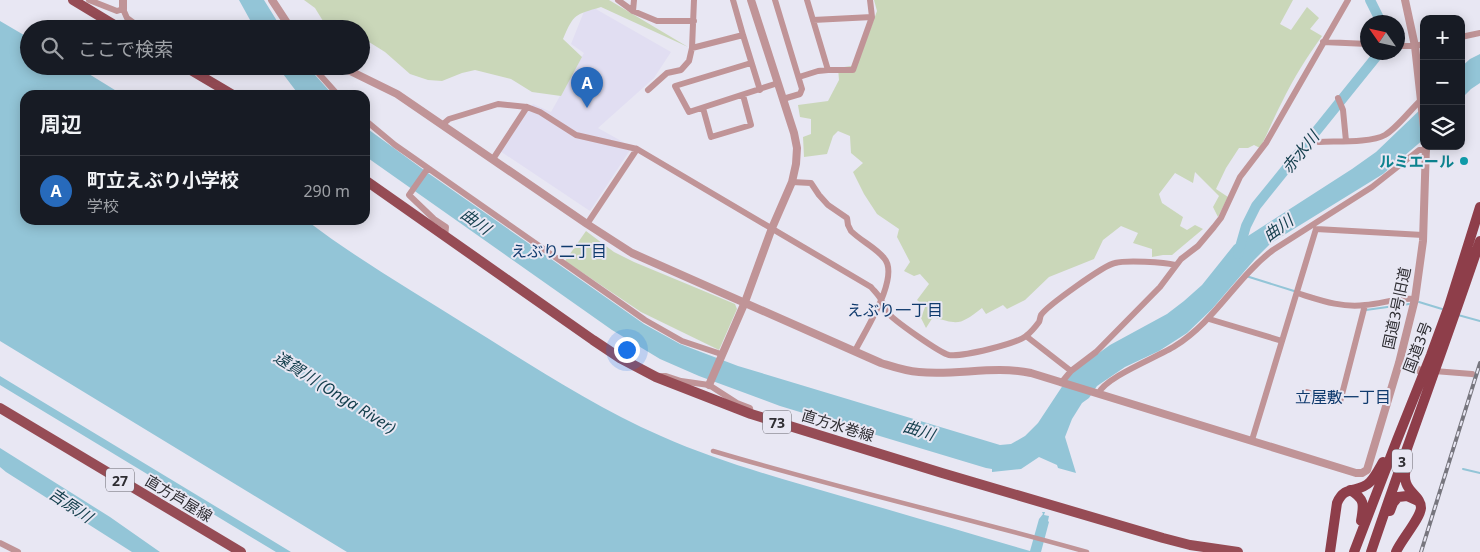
<!DOCTYPE html>
<html lang="ja">
<head>
<meta charset="utf-8">
<style>
  body { margin:0; font-family:"Noto Sans","Noto Sans JP",sans-serif; background:#20242c; color:#f1f3f6 }
  .controls { position:absolute; right:15px; top:15px; display:grid; overflow:hidden; border-radius:10px; box-shadow:0 2px 12px #0003 }
  .controls button { width:45px; height:45px; display:grid; place-items:center; padding:0; border:0; border-bottom:1px solid #363941; background:#171b24; color:#f1f3f6; font:25px sans-serif }
  .compass { position:absolute; left:1360px; top:15px; width:45px; height:45px; border-radius:50%; background:#171b24; box-shadow:0 2px 12px #0003; rotate:304deg }
  .you { position:absolute; left:626px; top:349px; width:18px; height:18px; margin:-12px; border:4px solid #fff; border-radius:50%; background:#1a73e8; box-shadow:0 0 0 8px #1a73e833 }
  .badge { display:grid; place-items:center; width:32px; height:32px; border-radius:50%; background:#276abb; color:#fff; font-size:16px; font-weight:700 }
  .pin { position:absolute; translate:-50% -41px; filter:drop-shadow(0 1px 2px #0008) }
  .pin::after { content:''; position:absolute; top:26px; width:18px; height:15px; background:inherit; clip-path:polygon(0 0,100% 0,50% 100%) }
  .list { margin:0; padding:0; list-style:none }
  h2 { display:flex; justify-content:space-between; align-items:center; height:65px; margin:0; padding:0 20px; font-size:21px }
  h2 small { font-size:16px; font-weight:400; color:#9ea1a6 }
  .list li { display:grid; grid-template-columns:32px 1fr auto; gap:15px; align-items:center; box-sizing:border-box; height:70px; padding:0 20px; border-top:1px solid #363941 }
  .list b { display:block; font-size:19px; white-space:nowrap }
  .list p { margin:0; font-size:16px; white-space:nowrap; color:#9ea1a6 }
  .list em { font-size:16px; font-style:normal; color:#9ea1a6 }
  .icon { flex:none; width:28px; height:28px; fill:none; stroke:currentColor; stroke-width:2; stroke-linecap:round; stroke-linejoin:round }
  .map { position:relative; flex:none; width:1480px; height:552px; overflow:hidden }
  .search { position:absolute; background:#171b24; box-shadow:0 2px 12px #0003; left:20px; top:20px; width:350px; height:55px; display:flex; align-items:center; gap:12px; box-sizing:border-box; padding:0 18px; border-radius:28px; color:#9ea1a6; font-size:19px }
  .panel { position:absolute; background:#171b24; box-shadow:0 2px 12px #0003; left:20px; top:90px; width:350px; height:135px; border-radius:15px }
  .map>svg:first-child { display:block }
  .built { fill:#e1def2 }
  .green { fill:#cad7b9 }
  .water { fill:#93c5d7 }
  .lines { fill:none; stroke-linecap:round; stroke-linejoin:round }
  .stream { stroke:#93c5d7; stroke-width:2 }
  .river { stroke:#93c5d7; stroke-width:10 }
  .minor-tunnel { stroke:#c3c2cc; stroke-width:6; stroke-dasharray:6 3; stroke-linecap:butt }
  .pedestrian { stroke:#c09497; stroke-width:4.5 }
  .minor { stroke:#c09497; stroke-width:6 }
  .tertiary { stroke:#c09497; stroke-width:8 }
  .primary { stroke:#964c55; stroke-width:10 }
  .trunk { stroke:#8e3e4a; stroke-width:10 }
  .rail-casing { stroke:#77767e; stroke-width:4 }
  .rail { stroke:#e8e7f3; stroke-width:2; stroke-dasharray:5.5; stroke-linecap:butt }
  .culture-dot { fill:#0f9aa8; stroke:#e8e7f3; stroke-width:2 }
  .labels { text-anchor:middle; dominant-baseline:central; stroke-width:4; stroke-linejoin:round; paint-order:stroke }
  .shield { fill:#e8e7f3; stroke:#66656c; stroke-width:1 }
  .shield-label { font-size:14px; font-weight:bold; fill:#2e2d32 }
  .culture-label { font-size:15px; font-weight:bold; fill:#0d838f; stroke:#e8e7f3; text-anchor:end }
  .street-label { font-size:15px; fill:#2e2d32; stroke:#e8e7f3 }
  .water-label { font-size:16px; font-style:italic; fill:#133e4c; stroke:#e8e7f3 }
  .neighbourhood-label { font-size:16px; fill:#0f3a6d; stroke:#e8e7f3 }
</style>
</head>
<body>
<div class="map">
<svg width="1480" height="552" viewBox="0 0 1480 552">
  <rect width="100%" height="100%" fill="#e8e7f3"/>
  <!-- built -->
  <path class="built" d="M587,4L671,52L654,78L598,128L632,147L590,211L500,151L533,104L551,112L584,53L571,44Z"/>
  <!-- green -->
  <path class="green" d="M304,0H609L688,47L601,7C575,15 574,13 563,39L582,57L561,96L532,92L511,79L475,70L462,73L442,81L428,80L410,74L385,52L361,37V29H331L323,21L315,8Z
    M874,0H1293L1280,24L1291,30L1307,7L1319,18L1310,29L1322,36C1307,57 1293,79 1282,102C1274,117 1268,133 1260,148L1254,145L1248,148H1239L1226,168L1216,189L1228,197L1218,217L1213,207L1219,196L1195,172L1193,183L1175,173L1159,194L1162,203L1183,217L1180,226L1187,230L1195,225L1203,229L1172,255H1163L1152,257V249L1133,243L1138,233L1121,226L1103,240L1094,259L1049,277L1025,300L1007,309L1003,305L986,314L982,308C960,325 959,325 933,317L926,328L921,318L925,307L917,300L929,284L920,274L914,276L904,271L910,262L897,237L899,229L877,214L864,194L853,172L863,163L851,153L850,136L838,131L833,136L827,154L804,157L803,137L811,134V119L800,117L798,105L828,101L839,80L838,68L857,65L877,11Z
    M586,231L614,252L634,262L735,304L737,309L719,350L641,312L565,261Z"/>
  <!-- water -->
  <path class="water" d="M239,0H264L282,29H255Z
    M0,21L29,38V66H76L123,95H25V220H306C357,259 414,292 468,326C531,365 593,406 661,436C719,462 780,478 841,496C904,514 968,533 1030,551L1039,519L1043,514L1042,512H1045L1044,515L1049,516L1048,521L1049,522L1041,552H347L0,341Z
    M1480,54V83L1471,89L1461,99V67L1470,59Z
    M277,66H307L333,95H299Z
    M1424,106V139L1383,174L1271,243L1255,259L1212,309L1187,333L1159,351L1125,367L1097,386L1089,398L1082,403L1072,419L1065,437L1076,473L1058,468L1057,465L1039,457L1021,469L992,472V469L986,468L780,406L699,376L660,359L612,330L365,156V127L428,173L644,324L680,344L738,366L1000,445L1011,444L1025,436L1038,423L1071,373L1110,345L1167,314L1184,301L1202,285L1234,245L1352,169L1376,152Z
    M0,376L291,552H276L0,385Z
    M0,448L110,517L160,552H132L6,472L0,467Z"/>
  <g class="lines">
    <!-- stream -->
    <path class="stream" d="M1246,276L1294,291
      M1419,302L1442,309
      M1366,310L1409,304
      M1458,315L1480,321
      M1463,469L1480,473"/>
    <!-- river -->
    <path class="river" d="M1370,0L1381,22
      M1238,254L1246,226L1256,206L1380,52"/>
    <!-- minor-tunnel -->
    <path class="minor-tunnel" d="M1472,374L1480,377"/>
    <!-- pedestrian -->
    <path class="pedestrian" d="M713,451C837,488 963,517 1087,552"/>
    <!-- minor -->
    <path class="minor" d="M89,0L117,11L123,9L127,18L142,29
      M618,0L633,11L657,21H694
      M775,0L802,89L800,94L783,99
      M807,0L828,70H853L872,17L870,0
      M633,11L634,0
      M813,20L872,17
      M743,35L760,90
      M1461,37L1480,33
      M1323,42L1368,44
      M1398,46H1415L1424,44
      M692,48L743,35L733,0
      M751,63L675,86L689,112L778,83
      M312,66L338,95
      M799,77L818,71L828,70
      M648,90L667,73L681,70L689,61L692,48L694,0
      M1338,98L1343,110L1346,141
      M703,108L711,137L751,125L743,95
      M365,120L395,145L645,320L682,341L721,354
      M442,125L449,119L498,104L527,107L540,112L576,135L637,149L871,287C875,292 880,296 882,302C884,305 885,309 887,312C893,320 940,353 949,355C962,357 1016,344 1026,336C1030,333 1036,326 1039,322C1040,320 1040,317 1041,315C1047,306 1104,265 1115,263C1126,260 1164,262 1175,265
      M1319,142C1335,141 1371,143 1385,135C1397,128 1411,109 1422,99
      M493,159L527,107
      M428,168L409,195L434,219L446,227L445,237
      M792,182L811,183L819,195L828,205L847,218L848,225L851,231C861,241 875,247 884,258C901,277 864,332 855,351
      M587,224L637,149
      M1297,293C1320,300 1341,308 1365,305C1382,304 1398,297 1415,299
      M1209,319L1282,341
      M1026,336L1071,371
      M1434,371L1472,374
      M662,376H666L681,381L709,385L737,403L750,408L751,414
      M1061,383L1071,371L1096,352L1160,287L1181,259L1198,246L1214,227L1221,218L1240,177L1266,143L1348,0
      M1307,392L1340,402L1365,305
      M1098,394C1105,377 1158,357 1175,346C1215,321 1236,278 1273,250L1372,187L1419,150H1427
      M1252,440L1316,229L1423,235
      M0,543L18,552"/>
    <!-- tertiary -->
    <path class="tertiary" d="M272,0L291,29
      M1405,0L1415,46L1424,128
      M123,9V0
      M340,66L397,94L587,224L632,253L881,363C894,367 905,371 919,372C956,376 994,365 1031,373L1356,473H1362L1367,470L1399,363L1415,299L1423,241L1426,146
      M1399,363L1424,372H1427
      M709,385L745,302L772,228L792,182L796,164L797,148L794,133L751,0"/>
    <!-- primary -->
    <path class="primary" d="M73,0L121,29
      M184,66L233,95
      M365,180L593,340L620,358L656,377L751,414L942,473L1163,538L1190,545L1238,552
      M0,408L241,552"/>
    <!-- trunk -->
    <path class="trunk" d="M1350,490C1365,499 1364,504 1361,521
      M1390,511L1393,503L1398,497L1407,496L1418,501
      M1330,552L1337,503C1345,484 1358,494 1370,482C1375,477 1379,469 1383,462
      M1354,552L1397,440L1431,355L1449,306L1480,207
      M1371,552C1406,448 1445,345 1480,241
      M1396,552C1401,540 1420,519 1421,508C1421,492 1398,493 1407,463"/>
    <!-- rail casing -->
    <g class="rail-casing">
      <path id="rail" d="M1421,552L1480,363"/>
    </g>
    <!-- rail -->
    <use href="#rail" class="rail"/>
  </g>
  <!-- markers -->
  <circle class="culture-dot" cx="1464" cy="161" r="5"/>
  <g class="labels">
    <!-- shield labels -->
    <g class="shield">
      <rect x="763" y="410.5" width="28" height="23" rx="4"/>
      <rect x="1392" y="449.5" width="20" height="23" rx="4"/>
      <rect x="106" y="468.5" width="28" height="23" rx="4"/>
    </g>
    <g class="shield-label">
      <text x="777" y="422">73</text>
      <text x="1402" y="461">3</text>
      <text x="120" y="480">27</text>
    </g>
    <!-- culture labels -->
    <g class="culture-label">
      <text x="1454" y="161">ルミエール</text>
    </g>
    <!-- street labels -->
    <g class="street-label">
      <text transform="translate(1396 308) rotate(-78)">国道3号旧道</text>
      <text transform="translate(1417 347) rotate(-69)">国道3号</text>
      <text transform="translate(838 425) rotate(17)">直方水巻線</text>
      <text transform="translate(179 498) rotate(31)">直方芦屋線</text>
    </g>
    <!-- water labels -->
    <g class="water-label">
      <text transform="translate(1300 152) rotate(-51)">赤水川</text>
      <text transform="translate(476 221) rotate(36)">曲川</text>
      <text transform="translate(1278 228) rotate(-36)">曲川</text>
      <text transform="translate(335 392) rotate(32)">遠賀川 (Onga River)</text>
      <text transform="translate(919 430) rotate(17)">曲川</text>
      <text transform="translate(71 505) rotate(34)">吉原川</text>
    </g>
    <!-- neighbourhood labels -->
    <g class="neighbourhood-label">
      <text x="559" y="251">えぶり二丁目</text>
      <text x="895" y="310">えぶり一丁目</text>
      <text x="1343" y="397">立屋敷一丁目</text>
    </g>
  </g>
</svg>
<div class="controls">
<button>+</button>
<button>−</button>
<button><svg class="icon" aria-label="layers" viewBox="0 0 24 24"><path d="M12 4l9 5-9 5-9-5zM3 14l9 5 9-5"/></svg></button>
</div>
<svg class="compass" viewBox="-18 -18 36 36"><path d="M0-13l5 13h-10z" fill="#e53935"/><path d="M0 13l5-13h-10z" fill="#9ea1a6"/></svg>
<div class="you"></div>
<div class="pin badge" style="left:587px;top:108px">A</div>
<div class="search"><svg class="icon" aria-label="search" viewBox="0 0 24 24"><circle cx="10" cy="10" r="6"/><path d="M15 15l6 6"/></svg>ここで検索</div>
<section class="panel">
<h2>周辺<small></small></h2>
<ul class="list">
<li><span class="badge">A</span><div><b>町立えぶり小学校</b><p>学校</p></div><em>290 m</em></li>
</ul>
</section>
</div>
</body>
</html>
